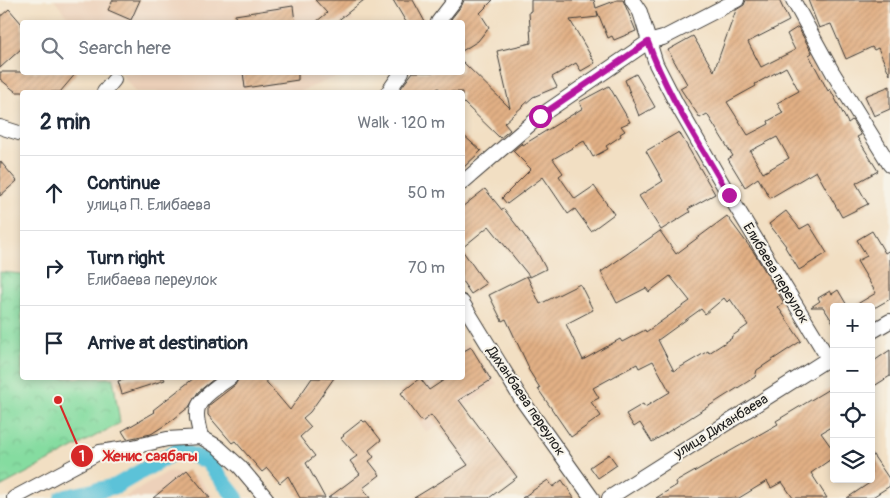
<!DOCTYPE html>
<html lang="en">
<head>
<meta charset="utf-8">
<style>
  body { margin:0; font-family:Pangolin,sans-serif; background:#f2f2f3; color:#1f2937 }
  .controls { position:absolute; right:15px; bottom:15px; display:grid; overflow:hidden; border-radius:5px; box-shadow:0 2px 8px #0003 }
  .controls button { width:45px; height:45px; display:grid; place-items:center; padding:0; border:0; border-bottom:1px solid #e0e1e3; background:#fff; color:#1f2937; font:25px sans-serif }
  .stop { position:absolute; width:15px; height:15px; margin:-11px; border:4px solid #b5179e; border-radius:50%; background:#fff }
  .stop.end { background:#b5179e; border-color:#fff; box-shadow:0 1px 5px #0008 }
  .list { margin:0; padding:0; list-style:none }
  h2 { display:flex; justify-content:space-between; align-items:center; height:65px; margin:0; padding:0 20px; font-size:21px }
  h2 small { font-size:16px; font-weight:400; color:#747a83 }
  .list li { display:grid; grid-template-columns:32px 1fr auto; gap:15px; align-items:center; box-sizing:border-box; height:75px; padding:0 20px; border-top:1px solid #e0e1e3 }
  .list b { display:block; font-size:19px; white-space:nowrap }
  .list p { margin:0; font-size:16px; white-space:nowrap; color:#747a83 }
  .list em { font-size:16px; font-style:normal; color:#747a83 }
  .icon { flex:none; width:28px; height:28px; fill:none; stroke:currentColor; stroke-width:2; stroke-linecap:round; stroke-linejoin:round }
  .map { position:relative; flex:none; width:890px; height:498px; overflow:hidden }
  .search { position:absolute; background:#fff; box-shadow:0 2px 8px #0003; left:20px; top:20px; width:445px; height:55px; display:flex; align-items:center; gap:12px; box-sizing:border-box; padding:0 18px; border-radius:5px; color:#747a83; font-size:19px }
  .panel { position:absolute; background:#fff; box-shadow:0 2px 8px #0003; left:20px; top:90px; width:445px; height:290px; border-radius:5px }
  .map>svg:first-child { display:block }
  .built { fill:#edd1ba }
  .park { fill:url(#park-crowns); stroke:#507c5e }
  .lines { fill:none; stroke-linecap:round; stroke-linejoin:round }
  .canal { stroke:#5bc2d8; stroke-width:16 }
  .building { fill:url(#building-hatch); fill-rule:evenodd }
  .street-casing { stroke:#3c3935; stroke-width:16 }
  .street { stroke:#fff; stroke-width:14 }
  .route { stroke:#b5179e; stroke-width:6 }
  .labels { text-anchor:middle; dominant-baseline:central; stroke-width:4; stroke-linejoin:round; paint-order:stroke }
  .street-label { font-size:14px; fill:#1c1c1c; stroke:#f7f3e8 }
  .leader { fill:none; stroke:#d62828; stroke-width:2 }
  .callout-dot { fill:#d62828; stroke:#f7f3e8; stroke-width:2 }
  .mark-label { font-size:15px; text-anchor:middle; font-weight:bold; fill:#fff }
  .callout-label { font-size:15px; text-anchor:middle; font-weight:bold; fill:#d62828; stroke:#f7f3e8; stroke-width:4; stroke-linejoin:round; paint-order:stroke }
</style>
</head>
<body>
<div class="map">
<svg width="890" height="498" viewBox="0 0 890 498">
  <defs>
    <pattern id="park-crowns" width="20" height="18" patternUnits="userSpaceOnUse" patternTransform="scale(1.25)"><rect width="20" height="18" fill="#85dca0"/><path d="M2 6a3 3 0 1 1 6 0M12 15a3 3 0 1 1 6 0" fill="none" stroke="#72bc89"/></pattern>
    <pattern id="building-hatch" width="6" height="6" patternUnits="userSpaceOnUse" patternTransform="scale(1.25)"><rect width="6" height="6" fill="#e2b085"/><path d="M-1 1l2-2M0 6l6-6M5 7l2-2" fill="none" stroke="#c19772"/></pattern>
  </defs>
  <rect width="100%" height="100%" fill="#f7f3e8"/>
  <filter id="ink" filterUnits="userSpaceOnUse"><feTurbulence type="fractalNoise" baseFrequency=".02" numOctaves="2"/><feDisplacementMap in="SourceGraphic" scale="10" xChannelSelector="R" yChannelSelector="G"/><feConvolveMatrix kernelMatrix="1 2 1 2 8 2 1 2 1" color-interpolation-filters="sRGB"/></filter>
  <filter id="wash" filterUnits="userSpaceOnUse"><feTurbulence type="fractalNoise" baseFrequency=".0096" numOctaves="4" result="noise"/><feDisplacementMap in="SourceGraphic" scale="20" xChannelSelector="R" yChannelSelector="G"/><feGaussianBlur stdDeviation="1.12" result="paint"/><feColorMatrix in="noise" values="0 0 0 0 0 0 0 0 0 0 0 0 0 0 0 0 0 1.4 0 .05"/><feComposite in="paint" operator="in"/></filter>
  <g filter="url(#wash)">
    <rect width="100%" height="100%" fill="#f2dfc3"/>
    <!-- built -->
    <path class="built" d="M54,0H334L354,22H72Z
      M121,73H346L299,92H135Z
      M468,343L497,384L427,433L398,392L418,378H462L463,347Z
      M169,471L198,477L214,498H124Z"/>
    <!-- park -->
    <path class="park" d="M0,272L22,274V378H113L120,423L0,487Z"/>
    <g class="lines">
      <!-- canal -->
      <path class="canal" d="M62,498L116,486L178,450L207,461L236,498"/>
    </g>
    <g id="blocks">
      <!-- building -->
      <path class="building" d="M113,0H140L131,20L108,10Z
        M315,0H364L336,22H316L327,13Z
        M393,0H413L425,22H406Z
        M464,0H493L480,13L489,27L478,41L462,51V22H454L451,19L462,5Z
        M531,0H594L596,8L617,0H623L636,31L614,40L612,36L608,38L597,11L598,17L570,20L595,63L581,71L576,63L552,77L557,87L533,97L504,123L510,130L500,138L462,101V92H444L438,88L434,92H398L413,72H462V61L510,108L497,51L531,43L529,12L531,11Z
        M746,0H779L789,21L748,42L761,67L795,50L787,34L798,27L812,53L809,55L828,91L830,89L848,123L852,120L861,135L857,137L878,171L856,183L868,204L842,217L816,171L770,198L758,178L745,187L728,159L733,156L707,114L700,118L680,88L687,84L668,50L693,36L714,71L736,10L744,5ZM786,67L799,91L777,103L783,113L768,121L769,124L748,135L727,102L756,86L755,84ZM777,137L789,158L763,173L750,151Z
        M808,0H890V75L878,48L874,50L872,47L846,59L831,24L819,28Z
        M293,6L295,22H236L235,15Z
        M9,9L22,24V48L0,68V17Z
        M0,72H77L60,92H16L0,79Z
        M243,72H298V80L245,88Z
        M636,74L655,107L639,116L625,80Z
        M609,86L630,122L621,126L625,131L620,134L621,136L606,146L608,149L593,157L584,141L553,159L563,173L559,176L575,199L594,186L614,214L591,231L575,209L568,214L543,177L507,204L502,198L531,169L513,151L522,143L523,145L583,108L579,102Z
        M890,86V109L874,116L865,96Z
        M679,132L715,194L688,209L690,212L661,230L639,196L663,181L646,151Z
        M462,134L481,151L462,169Z
        M0,161L17,181L0,196Z
        M485,189L502,210L504,209L537,252L546,269L530,277L489,226L462,248V207Z
        M786,211L800,229L809,224L827,253L799,270L785,247L786,246L769,224Z
        M727,216L755,254L784,303L778,307L801,341L757,370L755,377L652,442L640,423L634,427L626,414L643,404L645,407L670,392L653,361L639,368L637,364L593,388L599,398L591,402L601,416L571,437L538,389L540,388L528,369L529,368L506,319L502,321L489,295L527,276L540,304L580,284L593,310L566,324L583,360L620,339L622,342L645,330L646,332L690,301L670,276L649,292L646,288L617,303L601,272L660,231L676,254ZM724,298L727,302L730,299L748,325L731,337L732,338L709,353L708,351L674,371L658,340L701,309L705,314Z
        M872,231L885,253L890,250V299L876,307H852L876,293L857,261L867,256L857,240Z
        M462,250L486,284L471,294L462,281Z
        M838,290L848,307H834V324L823,307H811L820,301L818,298L830,291L832,294Z
        M471,347L491,380L459,400L517,477L489,498H414L468,465L431,415L422,422L401,393L420,378L429,390L447,378H462V352Z
        M890,350V376L871,388V363Z
        M130,378H164L165,380L122,394L118,381Z
        M194,378H215L198,392L189,407L170,422L151,434L127,439L122,431L155,412L153,410Z
        M239,378H263L290,410L312,378H334L310,412L303,418L311,427L300,437L315,456L306,463L325,498H300L288,476L280,483L267,468L262,472L235,441L232,443L208,415V406L235,385Z
        M834,386V425L821,433L834,451V457L811,473L827,498H793L782,482L771,488L767,481L739,498H656L677,485L676,482L778,424L776,421Z
        M362,420L364,422L366,421L381,440L369,450L374,457L369,461L380,475L363,488L370,498H328L360,474L350,461L357,456L341,438L344,436L343,435Z
        M871,452L890,480V486L871,498H847L871,482Z
        M609,454L617,465L598,478L590,467Z
        M187,470L210,498H153Z
        M548,480L553,487L562,480L574,498H522Z"/>
    </g>
  </g>
  <g filter="url(#ink)">
    <use href="#blocks" fill-opacity="0" stroke="#3c3935" stroke-width="1"/>
    <g class="lines">
      <!-- street casing -->
      <g class="street-casing">
        <path id="street" d="M632,0L640,12L656,64L676,103L729,195L828,358
          M793,0L833,73L890,165
          M438,22L455,0
          M104,92L114,80
          M388,92L402,72
          M0,127L22,134
          M462,183L540,116L648,42L663,38L737,0
          M462,302L522,400L592,498
          M871,332L890,321
          M201,437C199,428 194,414 199,405C204,395 221,384 230,378
          M14,498L100,452L133,447L167,439L201,437L218,447L240,467L266,498
          M609,498L834,355"/>
      </g>
      <!-- street -->
      <use href="#street" class="street"/>
    </g>
  </g>
  <g class="lines" filter="url(#ink)">
    <!-- route -->
    <path class="route" d="M540,116L648,42C667,96 701,145 729,195"/>
  </g>
  <g class="labels">
    <!-- street labels -->
    <g class="street-label">
      <text transform="translate(776 273) rotate(59)">Елибаева переулок</text>
      <text transform="translate(526 401) rotate(56)">Диханбаева переулок</text>
      <text transform="translate(721 426) rotate(-32)">улица Диханбаева</text>
    </g>
  </g>
  <!-- callouts -->
  <path class="leader" d="M58 400L82 456"/>
  <g class="callout-dot">
    <circle cx="58" cy="400" r="5"/>
    <circle cx="82" cy="456" r="12"/>
  </g>
  <g class="mark-label">
    <text x="82" y="461">1</text>
  </g>
  <g class="callout-label">
    <text x="151" y="461">Женис саябагы</text>
  </g>
</svg>
<div class="controls">
<button>+</button>
<button>−</button>
<button><svg class="icon" aria-label="locate" viewBox="0 0 24 24"><circle cx="12" cy="12" r="6"/><path d="M12 2v4M12 18v4M2 12h4M18 12h4"/></svg></button>
<button><svg class="icon" aria-label="layers" viewBox="0 0 24 24"><path d="M12 4l9 5-9 5-9-5zM3 14l9 5 9-5"/></svg></button>
</div>
<div class="stop" style="left:540px;top:116px"></div>
<div class="stop end" style="left:729px;top:195px"></div>
<div class="search"><svg class="icon" aria-label="search" viewBox="0 0 24 24"><circle cx="10" cy="10" r="6"/><path d="M15 15l6 6"/></svg>Search here</div>
<section class="panel">
<h2>2 min<small>Walk · 120 m</small></h2>
<ul class="list">
<li><svg class="icon" aria-label="ahead" viewBox="0 0 24 24"><path d="M12 20V5M6 11l6-6 6 6"/></svg><div><b>Continue</b><p>улица П. Елибаева</p></div><em>50 m</em></li>
<li><svg class="icon" aria-label="right" viewBox="0 0 24 24"><path d="M7 20v-9h11M14 6l5 5-5 5"/></svg><div><b>Turn right</b><p>Елибаева переулок</p></div><em>70 m</em></li>
<li><svg class="icon" aria-label="arrive" viewBox="0 0 24 24"><path d="M6 21V4h12l-3 4 3 4H6"/></svg><div><b>Arrive at destination</b></div></li>
</ul>
</section>
</div>
</body>
</html>
